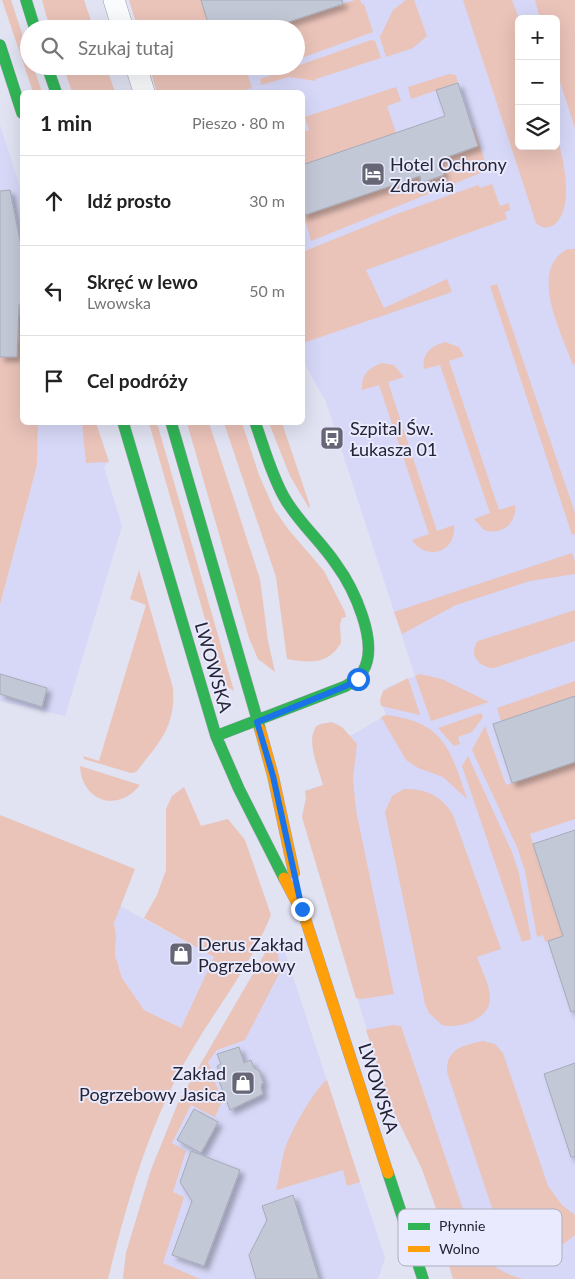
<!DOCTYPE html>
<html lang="pl">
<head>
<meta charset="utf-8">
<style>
  body { margin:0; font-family:Lato,sans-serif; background:#f6f6f6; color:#222 }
  .controls { position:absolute; right:15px; top:15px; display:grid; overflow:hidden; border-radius:8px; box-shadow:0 5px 20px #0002 }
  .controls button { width:45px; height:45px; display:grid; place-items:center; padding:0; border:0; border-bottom:1px solid #e0e0e0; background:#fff; color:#222; font:25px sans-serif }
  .stop { position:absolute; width:15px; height:15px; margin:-11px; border:4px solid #1a73e8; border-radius:50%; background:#fff }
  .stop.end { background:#1a73e8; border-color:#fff; box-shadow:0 1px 5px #0008 }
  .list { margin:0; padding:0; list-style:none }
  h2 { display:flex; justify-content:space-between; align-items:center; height:65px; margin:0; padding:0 20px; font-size:21px }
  h2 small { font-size:16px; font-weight:400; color:#767676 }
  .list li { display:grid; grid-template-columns:32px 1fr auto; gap:15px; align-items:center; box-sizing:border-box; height:90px; padding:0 20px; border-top:1px solid #e0e0e0 }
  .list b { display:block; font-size:19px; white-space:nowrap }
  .list p { margin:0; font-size:16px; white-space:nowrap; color:#767676 }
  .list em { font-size:16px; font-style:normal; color:#767676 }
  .icon { flex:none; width:28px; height:28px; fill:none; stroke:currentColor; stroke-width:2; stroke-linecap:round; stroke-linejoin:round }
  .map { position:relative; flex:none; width:575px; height:1279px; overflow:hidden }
  .search { position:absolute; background:#fff; box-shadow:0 5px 20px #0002; left:20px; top:20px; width:285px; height:55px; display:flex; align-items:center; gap:12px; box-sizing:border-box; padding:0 18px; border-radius:28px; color:#767676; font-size:19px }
  .panel { position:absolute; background:#fff; box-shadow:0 5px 20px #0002; left:20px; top:90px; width:285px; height:335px; border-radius:8px }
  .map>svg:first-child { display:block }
  .built { fill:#d7d8f7; fill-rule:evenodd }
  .green { fill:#eac3b9 }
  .building { fill:#c3c8d7; stroke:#a6aab9; filter:url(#shadow) }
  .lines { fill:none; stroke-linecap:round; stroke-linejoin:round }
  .street-casing { stroke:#a3a3b2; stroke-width:22 }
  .fast-casing { stroke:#a3a3b2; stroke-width:12 }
  .slow-casing { stroke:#a3a3b2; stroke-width:12 }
  .street { stroke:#fafbfd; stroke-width:21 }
  .fast { stroke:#30b455; stroke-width:11 }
  .slow { stroke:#ff9f0a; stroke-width:11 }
  .route { stroke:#1a73e8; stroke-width:6 }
  .labels { text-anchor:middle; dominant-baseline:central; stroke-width:4; stroke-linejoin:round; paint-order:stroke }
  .poi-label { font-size:18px; fill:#242435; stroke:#e9eafd; text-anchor:start }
  .street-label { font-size:18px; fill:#242435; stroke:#e9eafd }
  .key { fill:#e9eafd; stroke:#aeafc1; stroke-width:1 }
  .key-label { font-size:14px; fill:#242435 }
</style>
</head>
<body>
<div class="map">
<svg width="575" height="1279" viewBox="0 0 575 1279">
  <defs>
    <filter id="shadow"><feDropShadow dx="4.5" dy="4.5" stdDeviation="2.5" flood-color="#0004"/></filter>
  </defs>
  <rect width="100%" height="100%" fill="#e1e2f2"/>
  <!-- built -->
  <path class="built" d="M129,0H575V1279H453L443,1244L448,1242L422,1169L389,1102L302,817L306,798L305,791L323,785L313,748L315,727L322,723H337L350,736L386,715L380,700L386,688L415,676L326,402L303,361L302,92H157L149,66H296V29H138ZM519,19H556V146H519Z
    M0,125L22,193V307L0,308Z
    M38,423H96L109,462L104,467L122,526L65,716L0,701V605L37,465Z
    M120,906L214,957L181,1028L144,1010L122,978L115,955L116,936L114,923Z
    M280,937L385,1258L378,1279H123L126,1253L151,1170L178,1103L268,948Z"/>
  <!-- green -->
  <path class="green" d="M2,0H11L29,55V66H33L42,92H33Z
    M42,0H84L94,29H50Z
    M129,0H201L210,29H138Z
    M355,0H360L362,4H364L373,32L296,60V29H267Z
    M406,0H414L427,36L413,48L386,57L380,37L393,10Z
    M463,0H512L519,19V146H556V134C564,159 575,208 554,225C547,229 541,228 536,223Z
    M535,0H575V128L556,70V19H540Z
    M371,40L375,41L381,58L316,79V81L289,77L261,85L260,79Z
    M63,66H106L115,92H72Z
    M149,66H245L252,88L238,92H157Z
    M449,74L456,75L458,83L411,99L408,87Z
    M396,87L401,101L387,106L396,133L303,165L302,132L309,130L305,117Z
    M474,128L488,170L311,241L304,215L420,176L422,183L443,176L438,160L477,146L472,129Z
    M492,184L500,206L509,203L510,210L505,212L507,219L366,270L384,308L447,279L452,292L303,343V244L305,251L394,215L478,185L480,188Z
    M568,249H575V364L573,365C562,334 527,269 568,249Z
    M497,284L575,513V534L572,535L490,286Z
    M22,307V422L38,423L37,465L0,605V308Z
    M445,342L459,347L464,356L449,361L499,510L515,505C517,523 502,536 484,530L474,519L490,513L440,365L424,369C421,354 431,346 445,342Z
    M382,363L394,365L404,377L388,382L437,531L454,525C457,552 427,562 412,540L429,534L379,385L362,390C361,375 368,368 382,363Z
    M82,423H96L109,462L86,463Z
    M149,423H157L234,691L228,687L219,668Z
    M187,423H209L260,579L268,641L275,672L258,659L249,638Z
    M224,423H242L259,475L274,509L288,529L324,571L345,612L346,617L342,618L340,624L341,643C328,665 309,663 287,659L276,577Z
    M269,423H282L310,506L309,508L290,476Z
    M572,553L575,562V574L530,581L456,605L402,634L394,612Z
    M139,570L173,688C176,727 159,743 136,772L131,773L84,759L83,756L99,761L146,605L130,599Z
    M575,610V641L494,668C480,668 467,654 478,641Z
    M420,674L442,679L489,702L431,721L415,676Z
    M408,678L420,715L381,706L380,700L383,691Z
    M575,681V696L501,721L497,708Z
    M481,713L483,717L472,732L458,737L460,744L454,746L438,728Z
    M386,715C444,722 450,748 467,799L443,777L418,768L406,760L381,717Z
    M331,722L342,727L357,744L353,778L356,810L394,994L362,999L356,998L302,817L306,798L305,791L323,785C319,769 304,738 318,725Z
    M485,726L506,785L575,762V819L530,834L563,936L545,942L543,935L537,937L525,871L517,847L472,750Z
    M468,756L512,852L519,873L531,939L522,942L462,766Z
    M80,766L140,785C118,813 82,802 80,766Z
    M184,787L201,826L228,819L245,840L271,915C249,970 209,1017 181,1069C146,1135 126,1206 108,1279H0V815L135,869L114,923L116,936L115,955L122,978L144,1010L181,1028L214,957L144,918L157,895L166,870V809L172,796Z
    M404,789C426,788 443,797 453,815L501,949L477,957C481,969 491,987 490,1000C488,1020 459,1029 442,1025L429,1013L425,1004L385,812L392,796Z
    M268,948L277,952L281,970L245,1040L217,1050L208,1062L222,1101L215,1117L191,1105L172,1143L186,1151L173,1192L184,1197L163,1263L200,1279H123L126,1253L151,1170L178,1103Z
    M393,1025L401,1026L474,1242C486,1262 502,1275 525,1279H453L443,1244L448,1242L422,1169L389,1102L366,1030Z
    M483,1041L495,1044L503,1053L548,1186L562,1205L575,1215V1235C551,1256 524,1260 501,1235L447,1072C446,1049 463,1045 483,1041Z
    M327,1080L360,1182L347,1186L343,1170L276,1190C279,1178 281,1165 284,1152C288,1136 314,1089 327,1080Z"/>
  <!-- building -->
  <path class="building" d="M201,0H342L343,4L267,29H210Z
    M458,83L478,146L439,160L444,175L421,183L420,176L302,216V165L445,116L436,90Z
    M10,190L22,251V304H19L17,357H0V191Z
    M0,674L47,688L42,707L0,694Z
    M575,696V762L512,783L493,724Z
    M575,830V1011L571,1012L548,941L563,936L533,844Z
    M239,1047L244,1063L251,1060L254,1068L259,1070L263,1082L261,1087L263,1094L230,1110L219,1081L222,1080L217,1066L221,1064L217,1054Z
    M575,1063V1157H571L544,1074Z
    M194,1109L218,1122L201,1153L177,1140Z
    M191,1151L240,1170L204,1266L172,1255L192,1201L180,1182Z
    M293,1195L319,1279H256L249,1255L267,1220L262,1206Z"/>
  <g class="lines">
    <!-- street casing -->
    <g class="street-casing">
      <path id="street" d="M114,0L123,29
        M136,66L144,92"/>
    </g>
    <!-- fast casing -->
    <g class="fast-casing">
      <path id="fast" d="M26,0L35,29
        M0,45L22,113
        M47,66L56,92
        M123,422L216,736L239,789L284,878
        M171,422L260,729
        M216,736L346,686C352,682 359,678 363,671C380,643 353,587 336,564C320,540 298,522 284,497C271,474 264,447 255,422
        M388,1173L423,1279"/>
    </g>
    <!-- slow casing -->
    <g class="slow-casing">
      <path id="slow" d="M260,729L273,776L294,873
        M284,878L305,918L388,1173"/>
    </g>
    <!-- street -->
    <use href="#street" class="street"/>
    <!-- fast -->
    <use href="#fast" class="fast"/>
    <!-- slow -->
    <use href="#slow" class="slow"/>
  </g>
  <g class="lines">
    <!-- route -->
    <path class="route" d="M302,909L273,776L257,722L346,686L358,679"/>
  </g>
  <!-- icons -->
  <defs>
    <g id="hotel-square" transform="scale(1.25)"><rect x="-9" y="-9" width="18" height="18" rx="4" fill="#667" stroke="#e9eafd"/><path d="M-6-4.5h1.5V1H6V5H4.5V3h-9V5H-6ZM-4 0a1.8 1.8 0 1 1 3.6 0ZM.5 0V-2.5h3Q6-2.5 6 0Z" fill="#fff"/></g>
    <g id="bus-square" transform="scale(1.25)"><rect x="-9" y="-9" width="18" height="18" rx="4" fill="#667" stroke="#e9eafd"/><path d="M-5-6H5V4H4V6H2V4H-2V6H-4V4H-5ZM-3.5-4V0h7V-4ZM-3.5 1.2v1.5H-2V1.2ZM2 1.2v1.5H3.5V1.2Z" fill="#fff"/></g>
    <g id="shop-square" transform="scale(1.25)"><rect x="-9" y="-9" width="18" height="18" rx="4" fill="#667" stroke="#e9eafd"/><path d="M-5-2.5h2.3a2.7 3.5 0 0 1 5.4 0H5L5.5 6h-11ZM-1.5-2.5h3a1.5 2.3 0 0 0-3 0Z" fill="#fff"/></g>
  </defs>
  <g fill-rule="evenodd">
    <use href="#hotel-square" x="373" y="174"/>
    <use href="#bus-square" x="332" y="438"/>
    <use href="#shop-square" x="181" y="954"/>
    <use href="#shop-square" x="243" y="1083"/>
  </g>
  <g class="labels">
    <!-- poi labels -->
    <g class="poi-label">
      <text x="390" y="164">Hotel Ochrony<tspan x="390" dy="21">Zdrowia</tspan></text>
      <text x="350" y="428">Szpital Św.<tspan x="350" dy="21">Łukasza 01</tspan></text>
      <text x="198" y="944">Derus Zakład<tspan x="198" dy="21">Pogrzebowy</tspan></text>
      <text x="226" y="1073" text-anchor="end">Zakład<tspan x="226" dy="21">Pogrzebowy Jasica</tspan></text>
    </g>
    <!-- street labels -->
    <g class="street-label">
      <text transform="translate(214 667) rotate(74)">LWOWSKA</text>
      <text transform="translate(379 1088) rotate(72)">LWOWSKA</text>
    </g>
  </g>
  <!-- legend -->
  <rect x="398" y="1209" width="164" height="57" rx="8" class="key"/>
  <rect x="408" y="1223" width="22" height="7" fill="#30b455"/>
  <rect x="408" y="1246" width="22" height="6" fill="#ff9f0a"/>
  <g class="key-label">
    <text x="439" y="1231">Płynnie</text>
    <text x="439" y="1254">Wolno</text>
  </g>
</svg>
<div class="controls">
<button>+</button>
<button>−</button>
<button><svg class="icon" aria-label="layers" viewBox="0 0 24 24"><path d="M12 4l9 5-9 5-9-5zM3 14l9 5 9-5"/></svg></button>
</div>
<div class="stop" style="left:358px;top:679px"></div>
<div class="stop end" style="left:302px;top:909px"></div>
<div class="search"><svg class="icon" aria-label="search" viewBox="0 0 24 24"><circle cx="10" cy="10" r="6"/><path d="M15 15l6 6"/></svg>Szukaj tutaj</div>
<section class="panel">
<h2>1 min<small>Pieszo · 80 m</small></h2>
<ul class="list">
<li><svg class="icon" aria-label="ahead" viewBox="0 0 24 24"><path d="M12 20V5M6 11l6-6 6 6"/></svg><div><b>Idź prosto</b></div><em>30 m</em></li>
<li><svg class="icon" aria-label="left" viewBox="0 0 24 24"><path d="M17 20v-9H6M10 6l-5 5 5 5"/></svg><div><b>Skręć w lewo</b><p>Lwowska</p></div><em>50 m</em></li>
<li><svg class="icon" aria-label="arrive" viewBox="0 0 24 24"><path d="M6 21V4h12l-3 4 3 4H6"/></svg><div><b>Cel podróży</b></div></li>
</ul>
</section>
</div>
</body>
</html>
